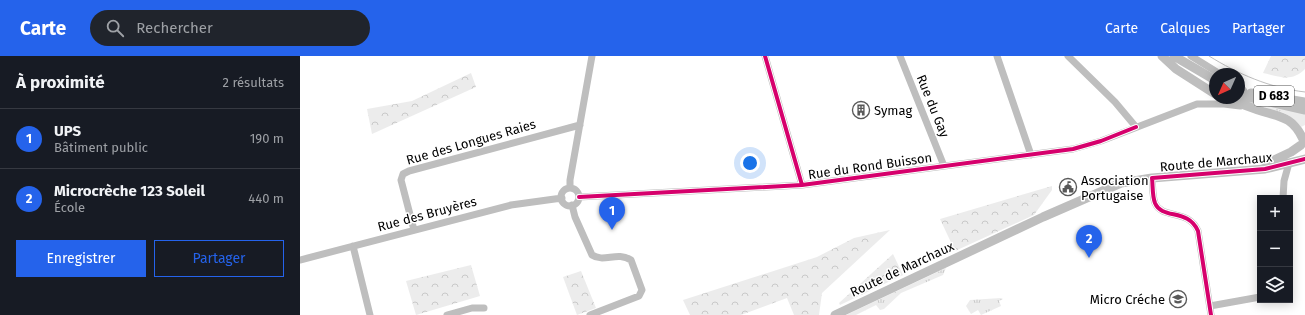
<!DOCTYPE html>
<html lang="fr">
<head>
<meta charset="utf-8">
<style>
  body { margin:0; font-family:"Fira Sans",sans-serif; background:#20242c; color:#f1f3f6 }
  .controls { position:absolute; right:12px; bottom:12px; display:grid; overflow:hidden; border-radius:0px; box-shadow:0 2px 10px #0003 }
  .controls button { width:36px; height:36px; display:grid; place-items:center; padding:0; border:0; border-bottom:1px solid #363941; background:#171b24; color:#f1f3f6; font:20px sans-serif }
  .compass { position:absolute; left:909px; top:12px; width:36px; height:36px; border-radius:50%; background:#171b24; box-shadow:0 2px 10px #0003; rotate:225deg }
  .you { position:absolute; left:450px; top:107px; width:14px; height:14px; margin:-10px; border:3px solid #fff; border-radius:50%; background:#1a73e8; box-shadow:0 0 0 6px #1a73e833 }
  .badge { display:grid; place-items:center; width:26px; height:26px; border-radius:50%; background:#2563eb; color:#fff; font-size:13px; font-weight:700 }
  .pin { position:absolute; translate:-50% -33px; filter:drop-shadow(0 1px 2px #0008) }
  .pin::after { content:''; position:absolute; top:21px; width:14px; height:12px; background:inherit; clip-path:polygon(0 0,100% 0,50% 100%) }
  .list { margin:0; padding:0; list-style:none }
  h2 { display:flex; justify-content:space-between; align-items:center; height:52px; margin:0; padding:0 16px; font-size:17px }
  h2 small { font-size:13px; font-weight:400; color:#9ea1a6 }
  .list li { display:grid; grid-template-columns:26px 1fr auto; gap:12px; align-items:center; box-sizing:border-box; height:60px; padding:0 16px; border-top:1px solid #363941 }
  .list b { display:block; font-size:15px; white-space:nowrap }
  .list p { margin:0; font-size:13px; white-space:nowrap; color:#9ea1a6 }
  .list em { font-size:13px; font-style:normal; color:#9ea1a6 }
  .actions { display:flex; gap:8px; padding:12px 16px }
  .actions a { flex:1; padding:9px 0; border:1px solid #2563eb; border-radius:0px; text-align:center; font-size:14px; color:#2563eb }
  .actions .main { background:#2563eb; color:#fff }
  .icon { flex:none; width:22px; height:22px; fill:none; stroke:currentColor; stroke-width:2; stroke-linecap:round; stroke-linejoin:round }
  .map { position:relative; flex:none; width:1005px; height:259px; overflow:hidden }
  header { display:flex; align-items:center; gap:24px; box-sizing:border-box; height:56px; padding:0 20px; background:#2563eb; color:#fff }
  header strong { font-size:19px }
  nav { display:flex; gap:22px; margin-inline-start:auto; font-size:14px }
  .search { width:280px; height:36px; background:#20242c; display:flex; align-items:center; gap:10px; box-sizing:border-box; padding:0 14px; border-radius:22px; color:#9ea1a6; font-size:15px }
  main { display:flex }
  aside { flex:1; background:#171b24 }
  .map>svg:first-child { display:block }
  .grass { fill:url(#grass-tufts) }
  .forest { fill:url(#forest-crowns) }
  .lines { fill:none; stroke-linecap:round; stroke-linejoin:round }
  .minor { stroke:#bebebe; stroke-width:7 }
  .major { stroke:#bebebe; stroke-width:9 }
  .tram { stroke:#bebebe; stroke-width:1 }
  .cycleway-casing { stroke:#fff; stroke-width:6 }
  .cycleway { stroke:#d6006c; stroke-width:4 }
  .labels { text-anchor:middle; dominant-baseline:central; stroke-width:3; stroke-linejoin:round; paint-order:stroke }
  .shield { fill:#fff; stroke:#4c4c4c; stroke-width:1 }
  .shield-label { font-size:12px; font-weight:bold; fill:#000 }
  .street-label { font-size:13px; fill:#000; stroke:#fff }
  .poi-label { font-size:13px; fill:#000; stroke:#fff; text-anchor:start }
</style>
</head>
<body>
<header>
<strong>Carte</strong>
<div class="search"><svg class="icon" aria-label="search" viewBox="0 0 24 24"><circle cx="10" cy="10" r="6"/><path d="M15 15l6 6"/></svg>Rechercher</div>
<nav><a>Carte</a><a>Calques</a><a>Partager</a></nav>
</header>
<main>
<aside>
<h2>À proximité<small>2 résultats</small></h2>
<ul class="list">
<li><span class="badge">1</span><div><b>UPS</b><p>Bâtiment public</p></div><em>190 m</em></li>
<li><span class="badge">2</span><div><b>Microcrèche 123 Soleil</b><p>École</p></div><em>440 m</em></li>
</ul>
<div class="actions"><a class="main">Enregistrer</a><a>Partager</a></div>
</aside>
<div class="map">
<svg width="1005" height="259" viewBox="0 0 1005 259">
  <defs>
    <pattern id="grass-tufts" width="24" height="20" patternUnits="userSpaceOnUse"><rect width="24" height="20" fill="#ececec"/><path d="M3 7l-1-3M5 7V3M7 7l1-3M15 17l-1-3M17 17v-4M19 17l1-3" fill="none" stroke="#c9c9c9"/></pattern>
    <pattern id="forest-crowns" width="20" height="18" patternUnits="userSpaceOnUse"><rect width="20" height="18" fill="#ececec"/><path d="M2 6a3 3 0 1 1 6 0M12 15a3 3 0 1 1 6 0" fill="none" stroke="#c9c9c9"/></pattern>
  </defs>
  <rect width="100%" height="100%" fill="#fff"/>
  <!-- grass -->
  <path class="grass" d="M939,42L1005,56V69L1001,71C987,49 958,55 939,42Z
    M646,212L643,219L601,237L584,253L580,254L576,249L556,259H546Z
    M701,242L703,243L699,245L701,250L681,259L678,254L671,258L666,250L670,244Z"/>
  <!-- forest -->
  <path class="forest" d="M971,0H1005V13C992,26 980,21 963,17Z
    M171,17L176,31L72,78L67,53L112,45Z
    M752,130V134L734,159L655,195L640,163Z
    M590,174L522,237L519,259H494L487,242L441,259H390L383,244L517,201L554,182Z
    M593,198L603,219L540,249L539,247Z
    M171,209L180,240L116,259L106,225Z
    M281,215L296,252L277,259L263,221Z"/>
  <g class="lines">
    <!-- minor -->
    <path class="minor" d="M465,0L502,129
      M600,0L644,110
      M697,0L731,99
      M768,0L815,46L836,71
      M891,0L920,18
      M939,29L944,35
      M852,122C853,130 852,139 855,147C862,164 888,152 898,175L911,259
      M270,132V124L292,0
      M261 141a9 9 0 1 1 18 0a9 9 0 1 1-18 0Z
      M279,141L502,129L773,93L801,85L897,48H924L940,50
      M983,142L984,125L989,107
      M272,149L275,161L292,199C304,207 317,195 331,204L342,234L339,240L290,259
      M114,174L101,124L103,118L109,115L280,69
      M53,190L70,259
      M0,204L211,149L262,142
      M910,250L960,241
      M147,259L172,252H184"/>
    <!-- major -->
    <path class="major" d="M862,0L876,13L915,38
      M874,0L915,24
      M951,37L1005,46
      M939,39L1005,54
      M925,42C936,46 947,50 958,54C980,61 992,60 1003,83
      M966,108L991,96L1001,89
      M535,259L743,161L821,127L852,122L965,113L1005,103"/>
    <!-- tram -->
    <path class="tram" d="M909,0C938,18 970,32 1005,36"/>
    <!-- cycleway casing -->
    <g class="cycleway-casing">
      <path id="cycleway" d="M465,0L502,129
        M279,141L502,129L773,93L801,85L836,71
        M911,259L898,175C888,152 862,164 855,147C852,139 853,130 852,122L965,113L1005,103"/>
    </g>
    <!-- cycleway -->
    <use href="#cycleway" class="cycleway"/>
  </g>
  <!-- icons -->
  <defs>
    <g id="building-ring" transform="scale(0.9)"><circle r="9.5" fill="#fff" stroke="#595959" stroke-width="1.5"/><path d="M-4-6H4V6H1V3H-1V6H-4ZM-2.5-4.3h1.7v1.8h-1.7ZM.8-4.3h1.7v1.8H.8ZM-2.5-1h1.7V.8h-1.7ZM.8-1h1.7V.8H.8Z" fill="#595959"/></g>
    <g id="civic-ring" transform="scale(0.9)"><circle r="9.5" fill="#fff" stroke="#595959" stroke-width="1.5"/><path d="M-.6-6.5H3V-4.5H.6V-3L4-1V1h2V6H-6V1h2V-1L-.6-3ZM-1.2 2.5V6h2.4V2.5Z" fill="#595959"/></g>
    <g id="school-ring" transform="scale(0.9)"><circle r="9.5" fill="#fff" stroke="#595959" stroke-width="1.5"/><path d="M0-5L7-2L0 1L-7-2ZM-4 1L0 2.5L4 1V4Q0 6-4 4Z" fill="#595959"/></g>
  </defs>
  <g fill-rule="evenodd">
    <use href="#building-ring" x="561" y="54"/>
    <use href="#civic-ring" x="768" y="131"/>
    <use href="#school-ring" x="878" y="243"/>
  </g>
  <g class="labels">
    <!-- shield labels -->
    <rect class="shield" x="954" y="30" width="40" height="20" rx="3"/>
    <g class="shield-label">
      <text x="974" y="40">D 683</text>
    </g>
    <!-- street labels -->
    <g class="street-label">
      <text transform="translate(633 50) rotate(68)">Rue du Gay</text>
      <text transform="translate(171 86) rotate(-16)">Rue des Longues Raies</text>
      <text transform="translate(916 106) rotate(-5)">Route de Marchaux</text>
      <text transform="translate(570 110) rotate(-8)">Rue du Rond Buisson</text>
      <text transform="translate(127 158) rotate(-15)">Rue des Bruyères</text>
      <text transform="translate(602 213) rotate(-25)">Route de Marchaux</text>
    </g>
    <!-- poi labels -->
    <g class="poi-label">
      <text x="574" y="54">Symag</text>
      <text x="781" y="124">Association<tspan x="781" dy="15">Portugaise</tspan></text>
      <text x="865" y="243" text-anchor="end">Micro Créche</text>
    </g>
  </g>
</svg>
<div class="controls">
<button>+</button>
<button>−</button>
<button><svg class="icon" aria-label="layers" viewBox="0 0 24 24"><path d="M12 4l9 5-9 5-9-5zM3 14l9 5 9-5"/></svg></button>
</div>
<svg class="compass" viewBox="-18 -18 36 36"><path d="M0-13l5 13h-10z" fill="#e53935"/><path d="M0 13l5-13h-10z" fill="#9ea1a6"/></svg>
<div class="you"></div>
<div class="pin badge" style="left:312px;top:174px">1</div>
<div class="pin badge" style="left:789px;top:202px">2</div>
</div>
</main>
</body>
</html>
